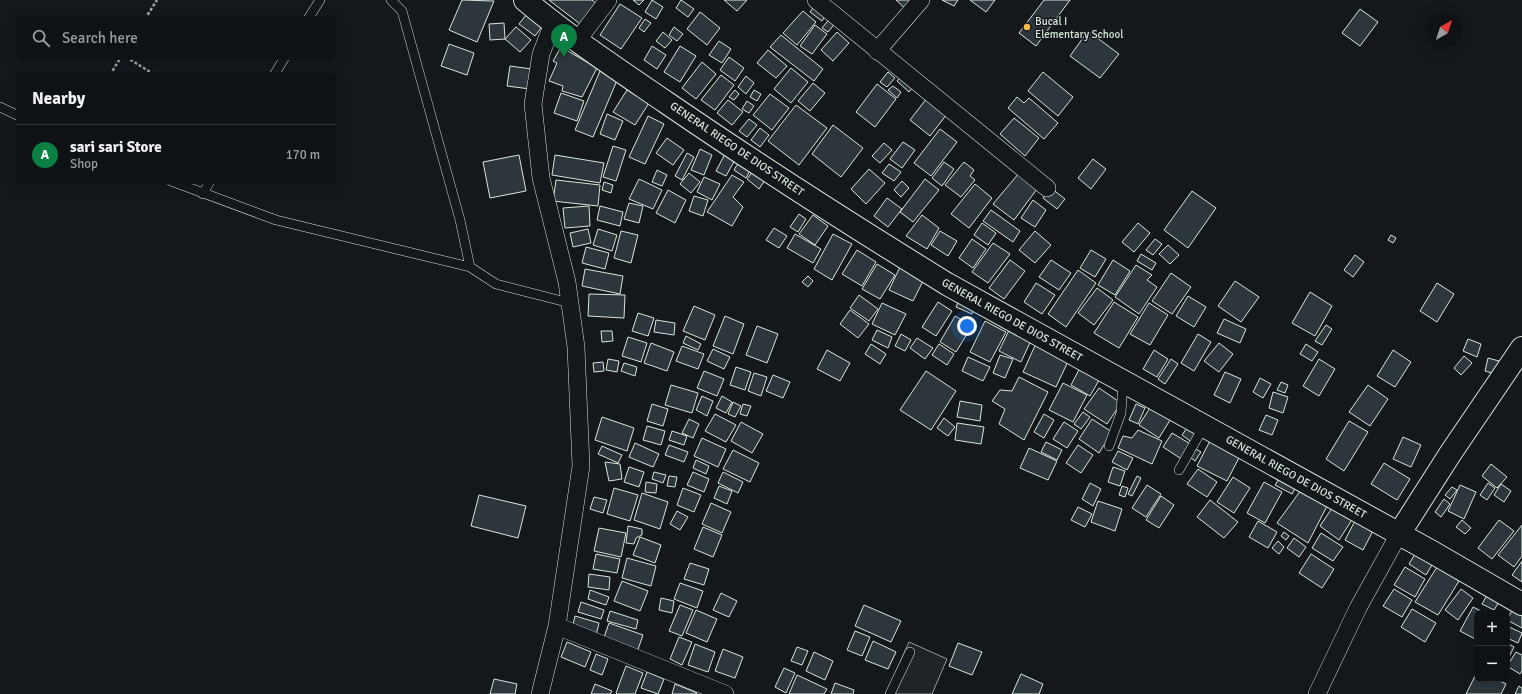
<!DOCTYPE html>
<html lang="en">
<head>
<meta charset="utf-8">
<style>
  body { margin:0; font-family:Signika,sans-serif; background:#1d2022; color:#f1f3f6 }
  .controls { position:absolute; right:12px; bottom:12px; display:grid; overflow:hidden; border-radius:8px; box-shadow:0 4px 16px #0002 }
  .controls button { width:36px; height:36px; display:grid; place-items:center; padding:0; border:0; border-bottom:1px solid #2f3234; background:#0f1215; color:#f1f3f6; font:20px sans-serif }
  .compass { position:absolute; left:1426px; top:12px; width:36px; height:36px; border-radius:50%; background:#0f1215; box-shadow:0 4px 16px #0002; rotate:39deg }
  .you { position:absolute; left:967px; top:326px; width:14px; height:14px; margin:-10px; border:3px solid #fff; border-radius:50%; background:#1a73e8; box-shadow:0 0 0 6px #1a73e833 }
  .badge { display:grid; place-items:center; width:26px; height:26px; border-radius:50%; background:#0b8043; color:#fff; font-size:13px; font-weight:700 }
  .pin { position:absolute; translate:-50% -33px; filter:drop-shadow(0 1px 2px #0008) }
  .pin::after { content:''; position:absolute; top:21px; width:14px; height:12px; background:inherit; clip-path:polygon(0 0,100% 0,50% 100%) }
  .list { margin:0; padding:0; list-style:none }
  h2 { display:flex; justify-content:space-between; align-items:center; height:52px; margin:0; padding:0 16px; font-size:17px }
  h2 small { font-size:13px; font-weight:400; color:#9b9ea0 }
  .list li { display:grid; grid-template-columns:26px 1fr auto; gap:12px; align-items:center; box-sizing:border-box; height:60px; padding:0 16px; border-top:1px solid #2f3234 }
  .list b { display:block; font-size:15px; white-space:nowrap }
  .list p { margin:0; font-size:13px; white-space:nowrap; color:#9b9ea0 }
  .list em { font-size:13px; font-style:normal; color:#9b9ea0 }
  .icon { flex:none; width:22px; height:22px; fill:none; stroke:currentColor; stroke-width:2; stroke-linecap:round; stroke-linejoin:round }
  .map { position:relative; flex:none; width:1522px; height:694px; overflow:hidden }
  .search { position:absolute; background:#0f1215; box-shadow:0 4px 16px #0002; left:16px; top:16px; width:320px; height:44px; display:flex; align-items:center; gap:10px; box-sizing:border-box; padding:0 14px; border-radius:8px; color:#9b9ea0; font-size:15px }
  .panel { position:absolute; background:#0f1215; box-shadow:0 4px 16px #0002; left:16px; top:72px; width:320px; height:112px; border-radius:8px }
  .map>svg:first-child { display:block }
  .green { fill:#202428; stroke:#939e99 }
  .building { fill:#2c363c; stroke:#d8e6dc }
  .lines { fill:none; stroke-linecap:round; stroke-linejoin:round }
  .lane-casing { stroke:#d8e6dc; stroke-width:10 }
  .street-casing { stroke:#d8e6dc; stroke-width:18 }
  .secondary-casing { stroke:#d8e6dc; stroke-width:24 }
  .path { stroke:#9da8a2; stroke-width:2.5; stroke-dasharray:3 2; stroke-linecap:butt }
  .lane { stroke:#14181c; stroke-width:9 }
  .street { stroke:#14181c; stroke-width:17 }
  .secondary { stroke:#14181c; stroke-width:22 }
  .poi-dot { fill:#ffb74d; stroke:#14181c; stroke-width:1.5 }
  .labels { text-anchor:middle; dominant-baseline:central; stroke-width:3; stroke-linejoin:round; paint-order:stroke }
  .poi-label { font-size:11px; fill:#d8e6dc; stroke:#14181c; text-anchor:start }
  .street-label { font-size:11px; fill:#d8e6dc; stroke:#14181c }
</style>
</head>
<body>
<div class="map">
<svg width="1522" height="694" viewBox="0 0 1522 694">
  <rect width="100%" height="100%" fill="#14181c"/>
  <!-- green -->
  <path class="green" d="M909,642L947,659L932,694H886Z"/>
  <!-- building -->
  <path class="building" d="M462,0L494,1L477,42L449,30Z
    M549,0H592L600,6L584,27Z
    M633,0H644L639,5Z
    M652,0L663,7L656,19L645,12Z
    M681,0L694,9L688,17L676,8Z
    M724,0H747L737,11Z
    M896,0H918L908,11Z
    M942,0H958L954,6Z
    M970,0H995L986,12Z
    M1044,0H1070L1036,46L1019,33Z
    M620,4L642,18L621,49L600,35Z
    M816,4L827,13L822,21L810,12Z
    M1360,9L1378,22L1360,46L1342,33Z
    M530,10L546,21L535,36L519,24Z
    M803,11L816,22L797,45L783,33Z
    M700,12L720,28L707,45L687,29Z
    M831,17L837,21L828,32L822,28Z
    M645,19L651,23L644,32L639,28Z
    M504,23L505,39L490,40L489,24Z
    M815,25L827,34L812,54L800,46Z
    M516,27L531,40L520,52L505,39Z
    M674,27L683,34L677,41L669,35Z
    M1088,31L1119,54L1100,78L1070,56Z
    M663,32L672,40L665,48L656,41Z
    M837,32L849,43L833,61L821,50Z
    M781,35L823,69L814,81L770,47Z
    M719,41L731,49L722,63L709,55Z
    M449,44L474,53L467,75L441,66Z
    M652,46L666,55L657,69L644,60Z
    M680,46L696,56L680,82L664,72Z
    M561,47L597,68L582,97L562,91L563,86L549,81L557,63L553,61Z
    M768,50L787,66L776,78L757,63Z
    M729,57L744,68L735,81L720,70Z
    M702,62L716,74L696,99L682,88Z
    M510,66L532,69L530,89L507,86Z
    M791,68L808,82L791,103L774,89Z
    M600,71L618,78L593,137L575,130Z
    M888,72L895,78L887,87L880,82Z
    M1043,72L1073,97L1058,116L1028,91Z
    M903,74L915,84L909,92L897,81Z
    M721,75L734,85L715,110L701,100Z
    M746,76L754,83L746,94L738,87Z
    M813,83L825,93L810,111L798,101Z
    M877,84L896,99L875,127L856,112Z
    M893,86L901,92L897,98L888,90Z
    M627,90L649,103L635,125L613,112Z
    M735,90L739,94L734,100L729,97Z
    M754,90L761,94L757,101L750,97Z
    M561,93L584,101L577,121L554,113Z
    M770,94L789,108L772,130L753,115Z
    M1017,97L1024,103L1029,98L1058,123L1044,139L1008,108Z
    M927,98L947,114L930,136L910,120Z
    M728,100L743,112L732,125L717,113Z
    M747,101L754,106L749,113L742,109Z
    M796,105L827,128L799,165L768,141Z
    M607,114L623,121L615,140L600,134Z
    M648,116L664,124L645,164L629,157Z
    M1014,118L1039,138L1025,156L1000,134Z
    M749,119L757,125L747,137L739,131Z
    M833,125L863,148L841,177L812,154Z
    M760,128L769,135L760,147L751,140Z
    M940,129L957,142L931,176L914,163Z
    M667,138L684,150L673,165L656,153Z
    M903,142L915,150L902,168L890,159Z
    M884,143L892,150L880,163L872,156Z
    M613,146L626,150L616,181L603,177Z
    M700,149L712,155L704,175L691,170Z
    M726,152L736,158L726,176L716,171Z
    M687,153L694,157L682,180L675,176Z
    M519,155L526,191L490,198L483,162Z
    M555,155L604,163L600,183L552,175Z
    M1093,159L1106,169L1091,189L1078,178Z
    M740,160L752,167L746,178L734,170Z
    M944,162L954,169L942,186L932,178Z
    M964,162L974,170L970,176L975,180L961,197L945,185Z
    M889,164L901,172L894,181L882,173Z
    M869,169L885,183L866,204L851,189Z
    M657,170L667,175L662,186L652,182Z
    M753,171L765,180L759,189L747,179Z
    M1020,172L1037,189L1014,220L993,204Z
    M689,173L700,182L691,193L680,184Z
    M732,175L744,182L733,197L743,207L732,226L707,212Z
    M704,177L720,184L712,200L697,192Z
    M639,179L662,190L653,209L629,199Z
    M925,179L939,190L913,222L900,212Z
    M556,180L600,185L598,206L553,201Z
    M902,181L909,188L901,197L894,190Z
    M604,182L613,185L611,193L602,190Z
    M975,184L992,198L969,228L951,214Z
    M1051,188L1065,199L1057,209L1043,198Z
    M668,190L686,200L675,223L656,213Z
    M1192,191L1216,208L1188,248L1164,230Z
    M694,196L708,200L703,216L689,211Z
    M887,198L902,209L888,227L874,216Z
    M1033,200L1046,210L1035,227L1021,218Z
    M629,203L643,206L639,223L624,219Z
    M589,206L590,226L565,228L563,208Z
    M600,206L623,212L620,226L597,220Z
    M991,210L1020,231L1013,242L983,221Z
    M799,214L806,219L798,232L790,227Z
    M813,215L828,226L815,245L799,234Z
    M922,215L939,228L927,249L906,236Z
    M982,223L996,233L988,245L974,235Z
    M1138,223L1150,233L1134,252L1122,242Z
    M774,228L787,236L779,248L766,240Z
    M588,229L591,243L573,247L570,233Z
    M598,229L617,235L612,251L593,245Z
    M621,231L638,235L631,263L614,258Z
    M940,231L957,241L948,256L931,245Z
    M1035,231L1051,245L1035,263L1019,250Z
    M795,234L821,249L813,263L787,248Z
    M833,234L852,244L832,280L814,269Z
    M1391,235L1396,238L1393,243L1388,240Z
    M972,239L986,249L973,268L959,258Z
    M1155,239L1162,244L1153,255L1146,250Z
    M993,243L1010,254L988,283L972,272Z
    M1168,245L1179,255L1170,264L1159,254Z
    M586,247L609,253L605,269L582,263Z
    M857,250L876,262L862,286L842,274Z
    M1091,250L1106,259L1095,277L1080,268Z
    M1141,254L1156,263L1152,270L1137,261Z
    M1355,255L1364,262L1353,277L1344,270Z
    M1010,260L1025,271L1004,299L989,288Z
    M1051,260L1071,273L1059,290L1039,277Z
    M1113,260L1130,271L1115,295L1098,285Z
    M877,264L895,275L880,299L862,289Z
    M1136,265L1152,275L1147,280L1157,287L1139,314L1115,297Z
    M900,267L924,279L913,301L889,290Z
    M585,269L623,276L620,294L582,286Z
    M1078,270L1096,283L1066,327L1048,314Z
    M1171,273L1191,287L1172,314L1152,301Z
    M808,276L813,281L808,287L802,282Z
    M1235,281L1259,297L1241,322L1218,306Z
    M1036,283L1055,295L1042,314L1024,302Z
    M1437,283L1454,294L1437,322L1420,311Z
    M1097,288L1113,300L1094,325L1078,313Z
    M1310,292L1332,306L1315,336L1292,323Z
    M589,294L625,295L624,318L588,316Z
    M962,294L977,302L972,314L956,307Z
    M859,295L878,309L869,321L850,308Z
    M1188,296L1206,307L1194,327L1176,316Z
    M938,302L952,311L936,336L922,327Z
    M1114,302L1138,317L1119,348L1094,333Z
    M882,303L906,314L895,335L872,324Z
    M1149,303L1168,315L1150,345L1130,334Z
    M694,306L715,315L705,340L683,331Z
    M850,310L869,324L858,338L840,324Z
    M638,313L654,318L648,336L632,331Z
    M725,316L744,324L733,354L713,346Z
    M955,316L972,326L956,352L940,342Z
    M1224,319L1246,329L1240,343L1217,333Z
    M656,320L675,323L674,335L654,332Z
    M985,321L1006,332L990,362L970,352Z
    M1012,324L1034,334L1021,362L999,351Z
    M1326,325L1332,329L1322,345L1315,341Z
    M757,326L778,334L767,363L746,355Z
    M877,330L892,337L888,348L872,340Z
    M601,331H612L613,341L602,342Z
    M901,334L911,340L905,351L895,346Z
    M1198,334L1211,342L1194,371L1181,363Z
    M686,336L701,344L698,350L683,343Z
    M628,337L647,343L641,362L622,356Z
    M917,338L933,348L925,359L910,348Z
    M1038,339L1071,355L1056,387L1023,372Z
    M1468,339L1481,344L1477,357L1463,351Z
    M651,343L674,352L667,371L644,363Z
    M1219,343L1233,354L1219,372L1204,361Z
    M871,344L886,354L880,364L865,354Z
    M939,344L954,354L947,365L932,355Z
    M1306,344L1318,352L1312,361L1300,354Z
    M682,346L704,354L698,369L676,361Z
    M713,349L730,357L724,369L707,361Z
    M827,350L850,363L840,381L817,369Z
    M1154,350L1168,359L1157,377L1143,369Z
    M1393,350L1411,362L1395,387L1377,376Z
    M1000,355L1013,359L1005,378L993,373Z
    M1464,356L1472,363L1461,375L1454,368Z
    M968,357L990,367L983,381L962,371Z
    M1488,358L1499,361L1495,374L1485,371Z
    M608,359L619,361L617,372L606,370Z
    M1171,359L1178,364L1165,384L1158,379Z
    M1319,359L1335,369L1319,396L1303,386Z
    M603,362L604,371L594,372L593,363Z
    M1083,362L1103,373L1090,396L1071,385Z
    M624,363L637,367L635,376L621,371Z
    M736,367L751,372L745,390L730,385Z
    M704,371L724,379L717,396L697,388Z
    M926,371L956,391L931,430L900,410Z
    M1225,372L1241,379L1230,403L1214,395Z
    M754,373L767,377L761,396L748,391Z
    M773,375L790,382L783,398L766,391Z
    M1019,377L1048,392L1024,440L999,424L1005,409L992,401L1000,390L1012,391Z
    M1260,378L1271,384L1263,398L1253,392Z
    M1281,382L1288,385L1285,393L1277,390Z
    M1063,383L1087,395L1073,422L1049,410Z
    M671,385L698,393L692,413L665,405Z
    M1368,385L1388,399L1370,426L1349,412Z
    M1099,388L1121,403L1107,424L1084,409Z
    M1273,392L1288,397L1283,413L1269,408Z
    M702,396L713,401L707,416L696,410Z
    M722,396L732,402L726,413L716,408Z
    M1155,400L1175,412L1159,438L1139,425Z
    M960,401L982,405L980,421L957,417Z
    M733,402L741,406L735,417L728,414Z
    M652,404L668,409L663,426L647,421Z
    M743,404L751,406L747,416L740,414Z
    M1136,404L1145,408L1138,424L1129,420Z
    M1083,412L1090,417L1081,429L1074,424Z
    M715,414L736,425L726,442L705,431Z
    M1044,414L1054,420L1044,438L1034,432Z
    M1266,415L1278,420L1272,435L1259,430Z
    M602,417L634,428L627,451L595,440Z
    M944,418L955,427L948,436L937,428Z
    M689,419L699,424L693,438L682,433Z
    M1092,419L1112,432L1099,453L1079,439Z
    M1349,421L1368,432L1344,471L1326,459Z
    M741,422L763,434L752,453L731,441Z
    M1064,422L1078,431L1067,448L1053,439Z
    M957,423L984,427L981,444L955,440Z
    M647,426L665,431L661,445L643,440Z
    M1187,428L1198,436L1193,443L1182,435Z
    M1138,430L1162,441L1152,464L1118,448L1123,436L1132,438Z
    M672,431L687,436L684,445L669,440Z
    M1172,433L1192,445L1183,460L1163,447Z
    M1213,435L1243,450L1227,481L1197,466Z
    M1403,437L1421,445L1411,467L1393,459Z
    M702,438L726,449L718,467L694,456Z
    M1046,442L1062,450L1057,460L1041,452Z
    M635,443L659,454L653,467L629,457Z
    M669,445L688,452L684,462L665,455Z
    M1078,445L1093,455L1081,473L1066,463Z
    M602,446L622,455L618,463L598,454Z
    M1029,448L1057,461L1048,480L1020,468Z
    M1194,448L1201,452L1195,461L1189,456Z
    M733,450L759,463L750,482L723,469Z
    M1118,451L1133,458L1127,470L1112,462Z
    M696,460L709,466L706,474L693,468Z
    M605,462L620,464L622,479L609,481Z
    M1384,463L1410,479L1397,500L1371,484Z
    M1491,464L1507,477L1497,488L1482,476Z
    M629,467L644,472L639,487L624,482Z
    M1113,467L1125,471L1120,486L1108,482Z
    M1198,469L1217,482L1207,497L1187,484Z
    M654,472L666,475L663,483L652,479Z
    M693,472L709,479L704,492L687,485Z
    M723,472L743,482L738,493L718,483Z
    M1283,472L1299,481L1292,494L1275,485Z
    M669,476L677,477L675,487L667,486Z
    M1137,476L1141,478L1132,496L1128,494Z
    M1233,477L1250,488L1234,513L1217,502Z
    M646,482L657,484L656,493L645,492Z
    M1264,482L1282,492L1265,523L1247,513Z
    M1090,483L1101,489L1093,506L1082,499Z
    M1488,483L1495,488L1487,500L1480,495Z
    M1501,484L1511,491L1504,502L1494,495Z
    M1147,485L1161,494L1146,517L1132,508Z
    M1460,485L1476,492L1464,519L1448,511Z
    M719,486L732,491L727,504L714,498Z
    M1122,486L1128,488L1125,497L1119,495Z
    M1452,487L1457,490L1450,499L1445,495Z
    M614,488L638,495L630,521L607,514Z
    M683,488L701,495L694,512L677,505Z
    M1301,490L1327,506L1308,543L1277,523Z
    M642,493L668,502L660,529L634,520Z
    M479,495L526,506L518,538L471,526Z
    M1161,496L1174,505L1159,528L1146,520Z
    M594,497L607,500L603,513L590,509Z
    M1444,499L1450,504L1441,517L1435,512Z
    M1210,500L1238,522L1224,538L1197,517Z
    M1098,501L1122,509L1115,531L1091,522Z
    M1336,502L1355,515L1339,540L1320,526Z
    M711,503L731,512L722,533L702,524Z
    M1078,507L1092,514L1085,527L1071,520Z
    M677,511L688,517L680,530L670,524Z
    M1357,517L1375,527L1363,550L1345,540Z
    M1462,520L1471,528L1465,534L1456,527Z
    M1499,520L1514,531L1492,559L1478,548Z
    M1258,521L1277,532L1268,548L1249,537Z
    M1522,525V556L1514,567L1498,555Z
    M628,526L642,529V535L636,538L634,544L626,543Z
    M703,527L722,535L713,557L694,549Z
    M599,528L626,533L621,557L594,551Z
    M1284,532L1289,536L1286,540L1281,536Z
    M1321,533L1343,547L1333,561L1312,548Z
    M640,537L661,545L655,563L633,555Z
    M1294,538L1306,547L1299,557L1287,548Z
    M1278,541L1284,547L1279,554L1272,548Z
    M1418,549L1435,560L1426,575L1409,564Z
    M596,554L620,559L617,573L593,569Z
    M1311,554L1334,569L1322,588L1299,573Z
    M627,558L656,566L651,586L622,578Z
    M1522,561V582L1512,575Z
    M690,563L709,569L704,585L684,579Z
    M1405,567L1425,579L1415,597L1394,585Z
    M1437,567L1459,581L1438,615L1415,602Z
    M589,574L610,577L609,590L588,587Z
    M622,581L648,591L640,611L614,601Z
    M680,583L703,591L697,608L674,599Z
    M1394,589L1412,600L1402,617L1383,606Z
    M1461,589L1473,598L1458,620L1445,610Z
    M590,590L609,597L606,605L588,599Z
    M1490,590L1502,597L1494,610L1482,604Z
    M721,593L737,601L729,617L713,610Z
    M661,598L674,601L672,613L659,610Z
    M581,602L604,610L601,619L578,612Z
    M1516,603L1522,606V628L1507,620Z
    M680,605L693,610L682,636L669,631Z
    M864,605L901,621L891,642L855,626Z
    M1473,607L1485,613H1477V640L1460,631Z
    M1412,609L1436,623L1425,642L1401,627Z
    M696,610L717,619L707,642L686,633Z
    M610,611L638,620L636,629L607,621Z
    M575,616L599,623L595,639L572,629Z
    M609,623L643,635L636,655L602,643Z
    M1507,626L1522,633L1518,643L1507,638Z
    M855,631L870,637L862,656L847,650Z
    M679,637L692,642L682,665L670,659Z
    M873,641L896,652L888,669L865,660Z
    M567,642L591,652L585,667L561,657Z
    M958,643L982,652L972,675L949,666Z
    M1507,643L1514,647L1507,661Z
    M695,644L715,652L708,672L688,665Z
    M797,647L808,651L802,665L791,661Z
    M723,649L743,657L735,678L715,671Z
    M814,652L833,661L825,680L806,671Z
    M1516,652L1522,655V671L1520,674L1507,666Z
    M596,654L608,659L602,675L590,670Z
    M626,666L643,673L635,694H617L616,693Z
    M784,668L795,673L786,693L775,687Z
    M647,672L664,679L658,694L641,688Z
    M1477,672V679H1496L1506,684L1501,694H1466Z
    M1021,674L1043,684L1039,694H1012Z
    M797,675L827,689L824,694H789Z
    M494,679L517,684L515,694H490Z
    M835,683L854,690L853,694H831Z
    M595,684L612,691L610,694H591Z
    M675,684L697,693L696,694H672Z
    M1519,686L1522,688V694H1515Z"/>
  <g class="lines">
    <!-- lane casing -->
    <g class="lane-casing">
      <path id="lane" d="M391,0L402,11L460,220L470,267
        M308,19L320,0
        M274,75L285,57
        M0,107L19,116
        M171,181L276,220L470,267L496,284L570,303
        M203,194L210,181
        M1109,446L1121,413L1123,382
        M1179,470L1204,426
        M890,694L910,652"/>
    </g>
    <!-- street casing -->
    <g class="street-casing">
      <path id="street" d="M816,0L1047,188
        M577,41L608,0
        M877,51L921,0
        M557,626L725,694
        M540,694L557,626L581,466L576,347L567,282L541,178L533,104L541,54L553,23
        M1317,694L1358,608L1399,534"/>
    </g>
    <!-- secondary casing -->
    <g class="secondary-casing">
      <path id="secondary" d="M525,0C570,38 619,70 667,103C759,166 853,226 947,284L1432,552L1522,604
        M1399,534L1450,454L1522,348"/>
    </g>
    <!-- path -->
    <path class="path" d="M145,19L157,0
      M126,57L155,75
      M110,75L121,57"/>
    <!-- lane -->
    <use href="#lane" class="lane"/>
    <!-- street -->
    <use href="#street" class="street"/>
    <!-- secondary -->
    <use href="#secondary" class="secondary"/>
  </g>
  <!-- markers -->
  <circle class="poi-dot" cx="1027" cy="27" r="4"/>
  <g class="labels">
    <!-- poi labels -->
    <g class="poi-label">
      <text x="1035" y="21">Bucal I<tspan x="1035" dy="13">Elementary School</tspan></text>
    </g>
    <!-- street labels -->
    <g class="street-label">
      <text transform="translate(737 149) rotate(34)">GENERAL RIEGO DE DIOS STREET</text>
      <text transform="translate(1012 320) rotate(29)">GENERAL RIEGO DE DIOS STREET</text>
      <text transform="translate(1296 477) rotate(29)">GENERAL RIEGO DE DIOS STREET</text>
    </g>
  </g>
</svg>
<div class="controls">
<button>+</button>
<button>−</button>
</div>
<svg class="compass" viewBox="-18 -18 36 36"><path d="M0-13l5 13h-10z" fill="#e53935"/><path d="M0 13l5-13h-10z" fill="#9b9ea0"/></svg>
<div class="you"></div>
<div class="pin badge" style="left:564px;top:57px">A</div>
<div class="search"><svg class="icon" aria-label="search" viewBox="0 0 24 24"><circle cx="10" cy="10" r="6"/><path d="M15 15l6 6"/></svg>Search here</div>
<section class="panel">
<h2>Nearby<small></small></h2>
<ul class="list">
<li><span class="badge">A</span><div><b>sari sari Store</b><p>Shop</p></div><em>170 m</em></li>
</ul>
</section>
</div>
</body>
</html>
